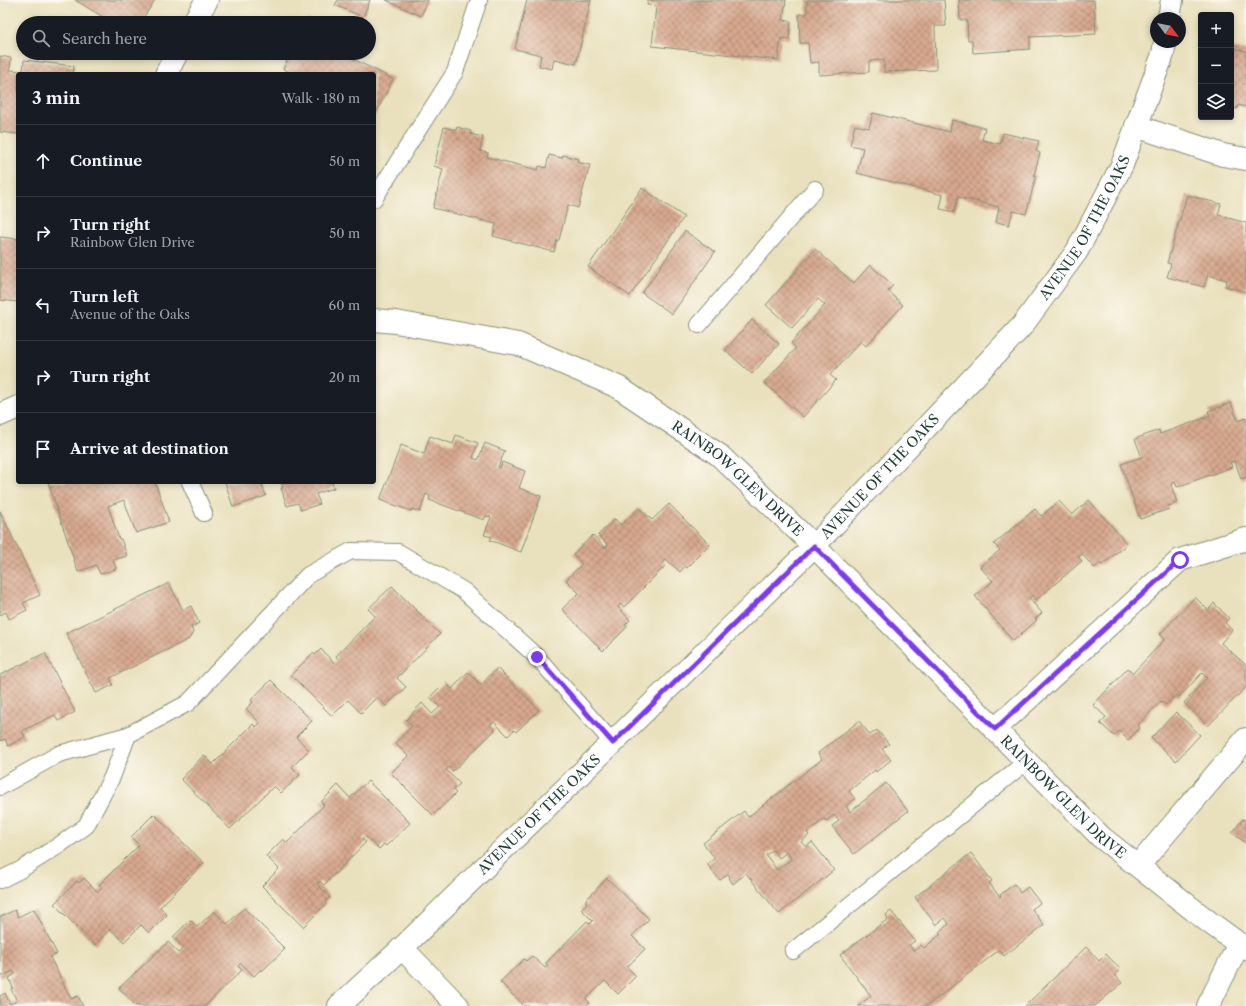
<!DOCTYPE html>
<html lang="en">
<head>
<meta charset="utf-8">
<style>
  body { margin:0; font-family:"Libre Caslon Text",serif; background:#20242c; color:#f1f3f6 }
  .controls { position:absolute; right:12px; top:12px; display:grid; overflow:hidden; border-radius:4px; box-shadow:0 2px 6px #0003 }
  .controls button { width:36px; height:36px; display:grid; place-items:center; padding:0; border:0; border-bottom:1px solid #363941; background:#171b24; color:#f1f3f6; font:20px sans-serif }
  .compass { position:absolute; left:1150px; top:12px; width:36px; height:36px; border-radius:50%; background:#171b24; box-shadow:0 2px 6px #0003; rotate:122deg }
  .stop { position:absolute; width:12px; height:12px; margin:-9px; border:3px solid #7c3aed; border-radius:50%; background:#fff }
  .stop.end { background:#7c3aed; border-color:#fff; box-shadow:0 1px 4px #0008 }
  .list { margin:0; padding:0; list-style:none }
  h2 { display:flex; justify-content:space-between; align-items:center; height:52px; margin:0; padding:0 16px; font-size:17px }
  h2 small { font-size:13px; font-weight:400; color:#9ea1a6 }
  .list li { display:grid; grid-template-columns:26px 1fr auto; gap:12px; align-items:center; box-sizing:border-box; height:72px; padding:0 16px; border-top:1px solid #363941 }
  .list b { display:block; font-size:15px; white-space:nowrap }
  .list p { margin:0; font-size:13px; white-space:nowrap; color:#9ea1a6 }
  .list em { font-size:13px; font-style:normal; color:#9ea1a6 }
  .icon { flex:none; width:22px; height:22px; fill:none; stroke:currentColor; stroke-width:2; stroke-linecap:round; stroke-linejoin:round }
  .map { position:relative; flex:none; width:1246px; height:1006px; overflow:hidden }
  .search { position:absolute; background:#171b24; box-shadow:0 2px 6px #0003; left:16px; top:16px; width:360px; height:44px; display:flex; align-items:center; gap:10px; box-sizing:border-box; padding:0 14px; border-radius:22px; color:#9ea1a6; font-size:15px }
  .panel { position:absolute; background:#171b24; box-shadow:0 2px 6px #0003; left:16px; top:72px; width:360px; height:412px; border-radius:4px }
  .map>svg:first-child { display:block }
  .building { fill:url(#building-cross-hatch); fill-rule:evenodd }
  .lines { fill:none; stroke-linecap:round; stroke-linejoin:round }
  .service-casing { stroke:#848f78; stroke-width:18 }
  .minor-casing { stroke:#848f78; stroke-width:24 }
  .tertiary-casing { stroke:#848f78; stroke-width:24 }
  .service { stroke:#fff; stroke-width:16 }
  .minor { stroke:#fff; stroke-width:22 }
  .tertiary { stroke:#fff; stroke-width:22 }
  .route { stroke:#7c3aed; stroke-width:5 }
  .labels { text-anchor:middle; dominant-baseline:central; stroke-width:3; stroke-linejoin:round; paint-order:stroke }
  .street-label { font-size:14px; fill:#1f3d34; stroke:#fbf7ec }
</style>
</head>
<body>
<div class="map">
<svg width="1246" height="1006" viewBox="0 0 1246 1006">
  <defs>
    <pattern id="building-cross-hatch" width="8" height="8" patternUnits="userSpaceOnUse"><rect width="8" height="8" fill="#d7a88e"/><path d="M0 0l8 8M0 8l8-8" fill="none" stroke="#ae8a75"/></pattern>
  </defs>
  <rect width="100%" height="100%" fill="#fbf7ec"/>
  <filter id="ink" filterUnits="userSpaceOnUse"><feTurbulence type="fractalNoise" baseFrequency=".025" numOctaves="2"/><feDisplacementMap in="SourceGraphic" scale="8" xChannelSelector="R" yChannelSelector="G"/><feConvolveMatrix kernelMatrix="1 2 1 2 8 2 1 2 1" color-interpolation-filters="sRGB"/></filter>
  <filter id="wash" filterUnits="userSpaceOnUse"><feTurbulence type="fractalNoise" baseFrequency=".012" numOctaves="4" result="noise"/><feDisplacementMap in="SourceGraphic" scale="16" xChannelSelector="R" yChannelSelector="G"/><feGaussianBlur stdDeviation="0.9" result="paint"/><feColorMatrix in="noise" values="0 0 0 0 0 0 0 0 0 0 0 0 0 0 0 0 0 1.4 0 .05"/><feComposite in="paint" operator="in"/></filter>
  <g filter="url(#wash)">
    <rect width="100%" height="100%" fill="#e9e1bd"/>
    <g id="blocks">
      <!-- building -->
      <path class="building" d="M75,0H155L140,23H113Z
        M338,0H370L363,17L335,5Z
        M386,0H428L421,16Z
        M527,0H591L576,64L554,59L552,69L539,66L541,55L515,49Z
        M648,0H786L783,20L791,21L789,39L781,38L778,60L652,46L656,6L647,5Z
        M807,0H944L946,26H935L936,70L884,72V60L869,61V72L819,75V62L810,63L808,43H800L799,14H807Z
        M959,0H1094L1096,34L1030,37V49L973,53L972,40H968L967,20H960Z
        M308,19L315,23H306Z
        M1231,48L1246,51V107L1238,105L1237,109L1231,107Z
        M291,53H348L347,56L393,79L374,117V74H289L290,72L283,69Z
        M0,56L11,58L10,70L23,71L24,60L74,66L73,74H18V134L0,132Z
        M873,113L950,132L952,120L985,128L982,140L1000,144L1003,133L1039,141L1036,151L1040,153L1034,175L1036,176L1026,214L1013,211L1009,225L996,222L999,207L958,197L954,212L940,209L943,195L857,173L863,148L850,145L855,125L869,128Z
        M444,127L456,130L457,127L471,131L470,134L483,137L480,151L488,153L487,157L538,170L539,166L546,168L549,155L562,158L563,155L578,159L577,162L590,165L578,208L568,205L559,240H557L554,252L493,236L496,224L433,208L443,169L434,166Z
        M642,188L684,217L630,296L588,267Z
        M1187,195L1221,204L1218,215L1246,223V292L1225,286L1227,280L1208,275L1204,287L1167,277L1171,264L1167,263Z
        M685,231L715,252L672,314L642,293Z
        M0,237L18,239V302L0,300Z
        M815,249L854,283L870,265L893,285L888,291L903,305L866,346L861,341L830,375L836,380L803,417L764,383L796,348L791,343L825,305L818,299L792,328L766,305Z
        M752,320L779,344L752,374L725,350Z
        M1231,403L1238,421L1246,418V477L1241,479L1235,461L1230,462L1232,467L1177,487L1175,482L1171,484L1177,503L1168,506L1169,509L1140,519L1121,464L1142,457L1135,439L1159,430L1160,434L1210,416L1208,411Z
        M456,435L478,443L473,458L478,460L485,443L505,451L498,467L500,468L502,462L525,471L519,488L541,496L521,552L490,540L492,537L484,535L491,517L486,516L484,520L429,500L430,496L426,494L420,512L412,509L411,511L380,500L401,445L424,454L430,436L453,444Z
        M48,482H155L169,522L136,533L124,500L108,506L119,539H121L127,556L113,560L116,569L100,574L96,565L78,572Z
        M225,482H261L266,496L233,507Z
        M281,482H332L334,488L316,494L320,504L301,510L298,503L287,506L281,488H283Z
        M1089,500L1127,544L1102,565L1101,563L1094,568L1082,554L1078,557L1082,561L1036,600L1033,595L1029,598L1042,613L1035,619L1037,620L1013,641L975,596L993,581L980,567L1000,550L994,544L1035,509L1041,516L1059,501L1072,515Z
        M669,504L710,545L687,568L685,566L680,572L666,559L662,562L665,566L624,607L620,604L618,607L630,620L625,625L627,627L603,651L562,609L579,593L566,580L582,564L573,554L593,535L605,548L608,545L598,535L615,519L621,525L639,508L652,520Z
        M0,511L40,595L23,603L27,610L9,619L6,612L0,615Z
        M169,583L183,610L191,606L199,623L191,627L193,632L189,639L110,678L113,685L96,693L66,633Z
        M392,586L440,634L397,678L406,687L386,706L377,697L361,713L348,700L332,716L291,675L313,653L315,655L321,649L334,663L338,659L336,656L375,616L368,609Z
        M1195,597L1208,610L1214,603L1229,618L1225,623L1232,630L1221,643L1246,665V687L1208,726L1184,703L1207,678L1202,673L1179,697L1176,695L1166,705L1161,701L1138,725L1140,728L1128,740L1119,731L1114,736L1100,723L1106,717L1093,705L1128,668L1133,673L1165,639L1160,634Z
        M45,653L75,712L58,721L55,715L22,731L25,737L8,746L5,739L0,741V675Z
        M497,668L539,710L516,732L514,730L508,736L494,722L490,725L495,730L453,771L449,767L446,770L460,784L453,790L456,793L433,815L391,773L408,756L395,743L412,726L406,720L422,703L432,714L440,707L430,697L445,682L452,689L468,672L481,685Z
        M271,680L312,721L296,737L309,750L292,767L300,775L281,793L274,786L230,829L181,779L204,755L213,764L253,724L256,727L260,723L246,709L253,702L251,700Z
        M1176,712L1200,735L1176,761L1151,738Z
        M859,721L870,735L877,730L889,744L882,749L891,760L876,772L875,770L849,791L855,799L846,806L850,812L886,783L908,811L854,854L832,826L839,821L834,815L826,821L824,819L807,833L809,835L801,842L806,847L812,842L834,870L779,914L746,873L733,884L729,878L730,877L728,874L720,880L707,864L715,858L703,843L744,811L748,817L822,759L818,753ZM773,850L779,858L787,852L791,859L777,870L766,855Z
        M368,781L410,823L386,846L384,844L379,849L365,836L362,839L366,842L324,885L320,881L317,884L330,897L325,902L326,904L303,927L262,886L279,869L266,856L283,839L287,843L324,805L321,802L338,785L350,798Z
        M154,814L204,863L160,907L167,915L149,933L141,925L124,942L110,929L95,945L54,904L77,881L79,883L84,878L98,892L102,888L99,885L139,845L131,837Z
        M1243,819L1246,821V843L1232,833Z
        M971,853L992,881L989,883L1000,897L1001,896L1000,895L1014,884L1019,890H1018L1020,893L1028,887L1040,903L1032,909L1044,925L1004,956L999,950L927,1006H858L871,996L840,955L888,919L886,915L891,911L915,941L909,945L914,951L921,945L924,948L941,934L939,932L949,924L945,918L936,925L915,897Z
        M607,878L649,919L632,936L645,949L627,967L636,976L618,994L605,981L586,999L590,1003L587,1006H524L500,982L524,959L526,961L532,956L545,968L548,966L546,963L587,921L590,924L593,921L581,909L587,903L585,901Z
        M244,908L285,949L262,971L261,969L254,976L241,963L238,966L242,970L205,1006H136L119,988L168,942L179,953L183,948L173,937L190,920L197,927L214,911L227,924Z
        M34,909L57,954L50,957L71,999L78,996L83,1006H0V996L5,993L10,1004L17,1001L11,989L13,988L9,978L15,974L13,971L0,977V917L15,910L18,917Z
        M1086,947L1099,961L1106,954L1120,969L1115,975L1122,983L1095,1006H1025Z"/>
    </g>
  </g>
  <g filter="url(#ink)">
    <use href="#blocks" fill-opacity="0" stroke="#848f78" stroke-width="1"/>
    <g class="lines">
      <!-- service casing -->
      <g class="service-casing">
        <path id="service" d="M374,199L455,72L479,0
          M699,325L815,189
          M190,482L204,513
          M0,787L59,754L128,735L188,703L308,575L351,551L398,552L464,591L537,657L613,743
          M0,880L20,870L58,846L86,826L112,777L128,735
          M793,951L1027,761"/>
      </g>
      <!-- minor casing -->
      <g class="minor-casing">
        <g id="minor">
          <path d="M1169,18L1172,0"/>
          <path d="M193,23L207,0"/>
          <path d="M166,74L177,53"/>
          <path d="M1136,126L1223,155L1246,159"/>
          <path id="s1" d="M814,546L1022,326L1077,251L1122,165L1163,54L1165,42"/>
          <path d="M995,729L1180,560L1246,539"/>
          <path d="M1138,866L1246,739"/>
          <path d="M402,948L458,1006"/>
          <path d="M1208,1006L1239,944"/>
        </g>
      </g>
      <!-- tertiary casing -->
      <g class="tertiary-casing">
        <g id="tertiary">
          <path id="s2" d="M374,320L396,322L518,344L618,387L719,455L814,546L1101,837L1205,919L1246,949"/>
          <path d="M0,415L18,407"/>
          <path id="s3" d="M339,1006L402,948L814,546"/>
        </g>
      </g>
      <!-- service -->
      <use href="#service" class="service"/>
      <!-- minor -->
      <use href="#minor" class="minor"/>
      <!-- tertiary -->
      <use href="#tertiary" class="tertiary"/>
    </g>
  </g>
  <g class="lines" filter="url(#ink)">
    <!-- route -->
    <path class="route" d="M537,657L613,743L814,546L995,729L1180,560"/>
  </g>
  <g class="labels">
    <!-- street labels -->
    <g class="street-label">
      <text stroke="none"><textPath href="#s1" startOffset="420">AVENUE OF THE OAKS</textPath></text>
      <text stroke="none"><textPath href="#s1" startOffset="96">AVENUE OF THE OAKS</textPath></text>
      <text stroke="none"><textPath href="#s2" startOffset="406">RAINBOW GLEN DRIVE</textPath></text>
      <text stroke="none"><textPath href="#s2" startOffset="862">RAINBOW GLEN DRIVE</textPath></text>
      <text stroke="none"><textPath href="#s3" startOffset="277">AVENUE OF THE OAKS</textPath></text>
    </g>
  </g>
</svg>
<div class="controls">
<button>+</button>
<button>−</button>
<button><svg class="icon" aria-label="layers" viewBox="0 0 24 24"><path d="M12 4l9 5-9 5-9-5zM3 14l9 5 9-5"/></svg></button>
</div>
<svg class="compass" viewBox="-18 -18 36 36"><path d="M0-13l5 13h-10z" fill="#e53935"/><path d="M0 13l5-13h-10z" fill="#9ea1a6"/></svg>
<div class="stop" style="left:1180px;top:560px"></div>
<div class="stop end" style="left:537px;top:657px"></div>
<div class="search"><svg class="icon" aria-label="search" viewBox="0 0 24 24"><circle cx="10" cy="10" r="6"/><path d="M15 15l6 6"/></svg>Search here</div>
<section class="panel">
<h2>3 min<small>Walk · 180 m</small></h2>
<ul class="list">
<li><svg class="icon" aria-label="ahead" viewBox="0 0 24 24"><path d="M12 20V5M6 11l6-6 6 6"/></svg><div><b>Continue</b></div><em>50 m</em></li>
<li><svg class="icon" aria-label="right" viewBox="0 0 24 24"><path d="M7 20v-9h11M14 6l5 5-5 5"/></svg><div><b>Turn right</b><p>Rainbow Glen Drive</p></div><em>50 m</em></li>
<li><svg class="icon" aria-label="left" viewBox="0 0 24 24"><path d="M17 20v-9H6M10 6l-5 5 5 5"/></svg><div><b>Turn left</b><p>Avenue of the Oaks</p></div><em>60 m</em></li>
<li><svg class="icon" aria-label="right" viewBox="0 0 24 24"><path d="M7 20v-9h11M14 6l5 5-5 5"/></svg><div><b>Turn right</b></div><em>20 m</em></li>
<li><svg class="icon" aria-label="arrive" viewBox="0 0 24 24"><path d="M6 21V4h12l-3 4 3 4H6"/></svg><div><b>Arrive at destination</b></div></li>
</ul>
</section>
</div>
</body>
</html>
